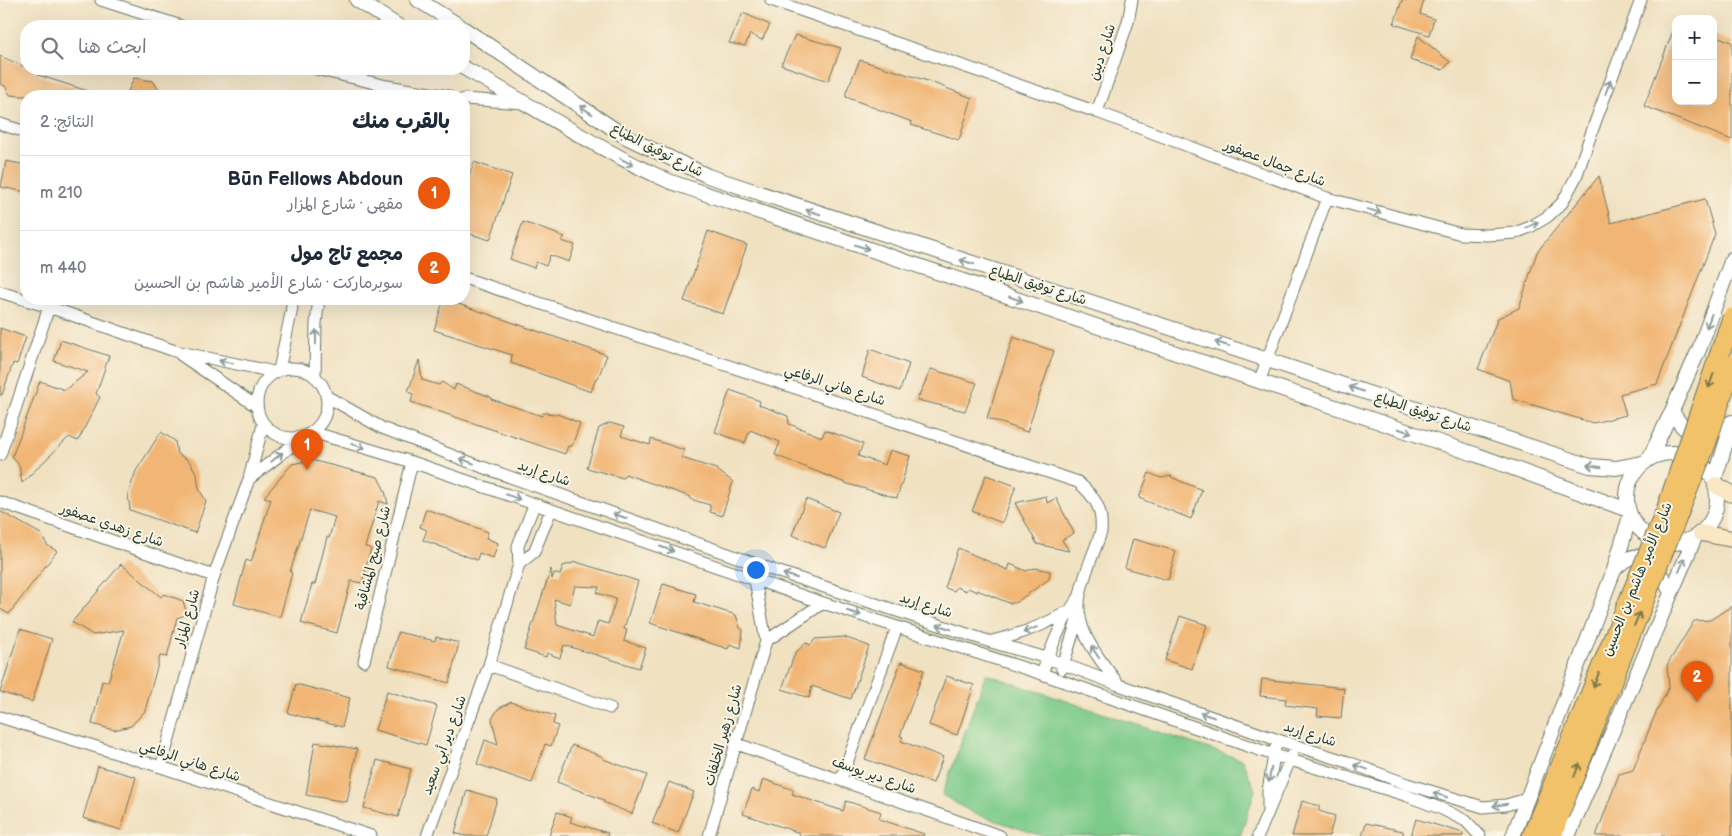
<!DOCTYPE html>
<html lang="ar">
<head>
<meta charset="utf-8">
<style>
  body { margin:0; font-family:"Balsamiq Sans","Playpen Sans Arabic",sans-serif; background:#f6f6f7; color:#1f2937; direction:rtl }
  .controls { position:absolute; right:15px; top:15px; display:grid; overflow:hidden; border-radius:10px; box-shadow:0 5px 20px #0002 }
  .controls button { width:45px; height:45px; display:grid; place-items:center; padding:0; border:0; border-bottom:1px solid #e0e1e3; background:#fff; color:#1f2937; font:25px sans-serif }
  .you { position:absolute; left:755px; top:569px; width:18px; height:18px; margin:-12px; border:4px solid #fff; border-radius:50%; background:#1a73e8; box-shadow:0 0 0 8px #1a73e833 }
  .badge { display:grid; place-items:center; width:32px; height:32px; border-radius:50%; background:#ea580c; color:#fff; font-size:16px; font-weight:700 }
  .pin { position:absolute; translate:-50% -41px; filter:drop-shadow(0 1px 2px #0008) }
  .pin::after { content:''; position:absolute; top:26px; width:18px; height:15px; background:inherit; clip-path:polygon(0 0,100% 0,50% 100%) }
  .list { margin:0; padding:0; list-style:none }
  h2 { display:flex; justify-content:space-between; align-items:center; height:65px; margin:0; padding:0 20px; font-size:21px }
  h2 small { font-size:16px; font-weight:400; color:#747a83 }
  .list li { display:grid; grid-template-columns:32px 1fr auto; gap:15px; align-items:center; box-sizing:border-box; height:75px; padding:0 20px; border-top:1px solid #e0e1e3 }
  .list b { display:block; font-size:19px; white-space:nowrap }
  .list p { margin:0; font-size:16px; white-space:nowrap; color:#747a83 }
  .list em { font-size:16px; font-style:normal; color:#747a83 }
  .icon { flex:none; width:28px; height:28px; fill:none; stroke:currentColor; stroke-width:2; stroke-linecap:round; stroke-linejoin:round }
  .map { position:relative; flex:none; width:1732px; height:836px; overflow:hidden; direction:ltr }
  .search { position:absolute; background:#fff; box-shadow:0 5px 20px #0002; left:20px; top:20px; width:450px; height:55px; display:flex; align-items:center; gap:12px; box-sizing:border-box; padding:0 18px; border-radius:20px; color:#747a83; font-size:19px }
  .panel { position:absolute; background:#fff; box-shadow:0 5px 20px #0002; left:20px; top:90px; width:450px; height:215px; border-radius:20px; direction:rtl }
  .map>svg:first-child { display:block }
  .green { fill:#7dcb8a; stroke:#4e845f }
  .building { fill:#f1b674; fill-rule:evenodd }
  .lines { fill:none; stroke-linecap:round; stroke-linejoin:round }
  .minor-casing { stroke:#687665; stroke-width:13 }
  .tertiary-casing { stroke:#687665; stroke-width:16 }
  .secondary-casing { stroke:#687665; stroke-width:18 }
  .trunk-casing { stroke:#687665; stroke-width:21 }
  .minor { stroke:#fff; stroke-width:11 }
  .tertiary { stroke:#fff; stroke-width:14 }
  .secondary { stroke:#fae7c3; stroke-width:16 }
  .trunk { stroke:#f2c26a; stroke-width:19 }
  .trunk-bridge-casing { stroke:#687665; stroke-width:21; stroke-linecap:butt }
  .trunk-bridge { stroke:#f2c26a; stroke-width:19 }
  .oneway { stroke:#8f9e9a }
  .oneway2 { stroke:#7e794c }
  .labels { text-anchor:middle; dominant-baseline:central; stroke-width:4; stroke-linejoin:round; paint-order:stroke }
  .street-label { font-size:14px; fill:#1f3d34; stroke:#fcf5e5 }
</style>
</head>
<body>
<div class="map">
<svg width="1732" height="836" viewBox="0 0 1732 836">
  <rect width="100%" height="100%" fill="#fcf5e5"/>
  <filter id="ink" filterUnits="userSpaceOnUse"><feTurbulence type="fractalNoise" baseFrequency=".02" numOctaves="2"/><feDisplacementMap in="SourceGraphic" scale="10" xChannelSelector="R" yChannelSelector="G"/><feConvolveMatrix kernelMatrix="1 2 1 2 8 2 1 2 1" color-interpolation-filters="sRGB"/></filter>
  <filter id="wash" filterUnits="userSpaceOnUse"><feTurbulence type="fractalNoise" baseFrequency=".0096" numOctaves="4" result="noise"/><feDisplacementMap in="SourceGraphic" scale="20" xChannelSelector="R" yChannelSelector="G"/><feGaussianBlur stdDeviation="1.12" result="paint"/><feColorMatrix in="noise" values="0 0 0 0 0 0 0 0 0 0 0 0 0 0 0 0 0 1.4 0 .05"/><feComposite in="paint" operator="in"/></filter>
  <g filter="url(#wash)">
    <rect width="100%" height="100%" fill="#f0e1c1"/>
    <!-- green -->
    <path class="green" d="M986,674L1242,760L1255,790L1240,836H1043L975,814L942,795Z"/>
    <g id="blocks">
      <!-- building -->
      <path class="building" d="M1402,0H1424L1420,14L1434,19L1429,35L1394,24Z
        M743,13L770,25L762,40L750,34L745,46L729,43Z
        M1675,26L1676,101H1713V35L1732,42V140L1644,106Z
        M795,35L841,48L828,81L781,65Z
        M1418,36L1450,62L1443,70L1410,60Z
        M0,56L39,73L38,75L97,94L96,96H22L10,95L5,86L0,84Z
        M860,60L928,81L972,98L959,140L911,125L912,122L846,97V92Z
        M134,78L153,81L163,96H126Z
        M6,161L26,165V192L1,187Z
        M474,162L512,175L490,240L464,232V193Z
        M1599,176L1611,223L1705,199L1715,234L1657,384L1620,394L1626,415L1593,423L1513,399L1510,381L1478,369L1498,318L1519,308L1537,252Z
        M523,222L565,237L561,241L575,245L569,262L550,255L546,266L536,262L534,268L510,259Z
        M708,231L747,245L723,314L684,301Z
        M444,299L607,355L598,378H596L591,392L511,363L512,355L434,330Z
        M0,328L26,337L17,364L13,363L2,395H0Z
        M1013,337L1054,351L1027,432L987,418Z
        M61,340L109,356L96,394L100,397L78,441L69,437L22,483L19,465L12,457L40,381L65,390L88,372L54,361Z
        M870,349L909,364L900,391L862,377Z
        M419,360L422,380L439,385L442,382L454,390L456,384L491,397V399L542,416L543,413L557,414L580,423L572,446H568L565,454L411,402L413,394L408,392Z
        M931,369L977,383L965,411L917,400Z
        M730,390L760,401L759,405L788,416L789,424L822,437L825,430L863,444L858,456L885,465L890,450L910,456L897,498L848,484L775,455L780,442L750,430L745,443L715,432Z
        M610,423L624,427L621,436L650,445L651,439L684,450L682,458L716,469L733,482L722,516L710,512V505L690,499L691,497L625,474L623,478L587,468L599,428Z
        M161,432L175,441L177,453L189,461L197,474L199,489L206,501L195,533L130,510L128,494L136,471Z
        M311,460L378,477L385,491L388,504L379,501L365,547L371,548L362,583L351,581L337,633L301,623L312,584H315L327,537L329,538L335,517L310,510L290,572L292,573L280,617L234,604L246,560L251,562L271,499L264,497L292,464Z
        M1149,473L1161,478L1171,476L1173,478L1202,490L1191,519L1139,498Z
        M986,475L1016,486L1002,523L972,511Z
        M1046,496L1047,503L1056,498L1074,533L1062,540L1069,551L1037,544L1015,503Z
        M806,499L839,512L825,548L792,535Z
        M426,509L488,532L486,538L498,543L493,558L479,553L477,560L423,540L427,530L420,527Z
        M0,511L41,534L47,545L57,551L9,614L0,609Z
        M1133,539L1176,551L1168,580L1125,568Z
        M958,548L1008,570L1010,564L1026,571L1035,568L1050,571L1049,579L1015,603H1009L977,590V592L968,588L966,591L957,587L954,591L945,588Z
        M576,562L638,581L624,629L627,630L624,641L646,648L639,668L564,645L560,658L547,653L546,657L524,650L551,569L552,579L554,573L560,575L563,566ZM575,586L599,587L597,593L616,599L608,624L598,621L593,637L557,625L554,599L570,604Z
        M121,564L161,597L164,594L183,601L187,614L177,618L167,657L160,656L145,711L131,726L114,730L92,724L102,681L108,682L124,630L93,635L72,622Z
        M663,584L696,594L694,602L736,615L740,628L743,630L741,648L730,644L728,649L650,623Z
        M1732,606V836H1596L1619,774L1633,770L1654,717L1669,687L1667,665L1694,621L1710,620Z
        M1180,616L1207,625L1192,669L1165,660Z
        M20,629L52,639L32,702L0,692Z
        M398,632L435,641L436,637L459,643L449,683L389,666Z
        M844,637L869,646L851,699L812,686L809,698L782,689L795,653L806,643L811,645L815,639Z
        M901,662L924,670L900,736L903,737L901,741L943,757L933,783L865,759Z
        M946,676L974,685L957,735L929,725Z
        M1262,679L1344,688L1341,718L1317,716L1318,709L1285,705L1286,699L1260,696Z
        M296,684L350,698L342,727L288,713Z
        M387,691L437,706L426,745L375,730Z
        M511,702L555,716L553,724L558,726L551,746L545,744L532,783L477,764L485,740L498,745L492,719L498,709Z
        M315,742L357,749L347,802L306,795Z
        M572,745L603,757V759L647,775L632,814L603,802L604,800L557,782Z
        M377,760L411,769L398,817L364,808Z
        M98,766L136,777L121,830L83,818Z
        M763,779L794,790L792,794L843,811L846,801L881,812L879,819L924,834L923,836H799L800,833L743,814L752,789L759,792Z
        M669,782L694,792L678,833L652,823Z
        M467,790L497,799L486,836H465L455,833Z
        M1302,801L1319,806V811L1335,816L1329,836H1292Z
        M557,812L572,817L570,822L608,833L607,836H549Z
        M1416,819L1463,833V836H1411Z
        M1366,823L1403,831V836H1362Z"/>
    </g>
  </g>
  <g filter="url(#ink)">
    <use href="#blocks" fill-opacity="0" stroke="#687665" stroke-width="1"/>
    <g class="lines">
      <!-- minor casing -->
      <g class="minor-casing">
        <path id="minor" d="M101,0L181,26
          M771,0L1097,112L1327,198L1461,234L1488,235L1515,233L1530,227L1547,217L1562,203L1576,177L1596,120L1641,0
          M316,69L387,86L448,96
          M464,99L523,103
          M1097,112L1128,22L1132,0
          M0,124L26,132
          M464,278L1078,482C1095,497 1103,508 1101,532C1094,553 1084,574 1080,595C1073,630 1100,659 1119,685
          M0,292L49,307L175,351L274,372
          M181,355L256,406
          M257 403a35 35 0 1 1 70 0a35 35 0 1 1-70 0Z
          M279,370L291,313L293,299
          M315,376L316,323L319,299
          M1259,382L1327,198
          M326,396L382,428L482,467L776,571L991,642L1047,658L1119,685L1278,740L1348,762L1407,784L1483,807L1506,805L1527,799
          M312,432L412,462L476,484L823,603L1042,674L1274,755L1405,795L1442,809L1466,821L1480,836
          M0,455L49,307
          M249,479L303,437
          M0,502L214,576
          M519,564L534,552L551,510
          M766,641L823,603
          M992,641C1019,635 1043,626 1067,612
          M364,661L412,462
          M489,665L610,708
          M1062,669L1079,614
          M1042,674C1051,647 1062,619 1080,596
          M0,717L161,767L371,836
          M737,744L1000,836
          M161,767L214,576L249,479L263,425
          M841,779L897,627
          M1268,810V791L1275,749
          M427,836L489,665L519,564L518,546L534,505
          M709,836L766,641L755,580
          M1258,836L1292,755"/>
      </g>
      <!-- tertiary casing -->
      <g class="tertiary-casing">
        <path id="tertiary" d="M357,0L398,26
          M418,0L460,26
          M464,29L626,137L708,176L1590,466L1616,468L1642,463
          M464,68C533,106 598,150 671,182L1477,455L1628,510
          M1672,411C1691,445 1702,436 1732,422
          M1627 498a45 45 0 1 1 90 0a45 45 0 1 1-90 0Z
          M1649,459L1672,411L1700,347L1732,259
          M1714,481L1732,424
          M1614,570C1641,540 1657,567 1671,592
          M1513,836L1614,570L1630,516
          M1568,836L1695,537"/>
      </g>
      <!-- secondary casing -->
      <g class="secondary-casing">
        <path id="secondary" d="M1716,485L1732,494
          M1701,533L1732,539"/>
      </g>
      <!-- trunk casing -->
      <g class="trunk-casing">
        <path id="trunk" d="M1532,836L1541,814
          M1552,836L1559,815"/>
      </g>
      <!-- minor -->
      <use href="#minor" class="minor"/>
      <!-- tertiary -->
      <use href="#tertiary" class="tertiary"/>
      <!-- secondary -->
      <use href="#secondary" class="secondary"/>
      <!-- trunk -->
      <use href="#trunk" class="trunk"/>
      <!-- trunk-bridge casing -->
      <g class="trunk-bridge-casing">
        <path id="trunk-bridge" d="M1541,814L1666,510L1732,318
          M1559,815L1706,444L1732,365"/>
      </g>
      <!-- trunk-bridge -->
      <use href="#trunk-bridge" class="trunk-bridge"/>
    </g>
    <!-- one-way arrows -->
    <defs><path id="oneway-shaft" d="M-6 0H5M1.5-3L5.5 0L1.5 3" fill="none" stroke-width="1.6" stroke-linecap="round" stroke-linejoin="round" transform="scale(1.25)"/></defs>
    <g class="oneway">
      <use href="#oneway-shaft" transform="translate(1608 87) rotate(-69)"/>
      <use href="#oneway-shaft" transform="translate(586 110) rotate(-147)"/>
      <use href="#oneway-shaft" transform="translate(627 162) rotate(27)"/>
      <use href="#oneway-shaft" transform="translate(1374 211) rotate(15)"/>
      <use href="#oneway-shaft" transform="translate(813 212) rotate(-162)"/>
      <use href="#oneway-shaft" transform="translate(1532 225) rotate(-27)"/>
      <use href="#oneway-shaft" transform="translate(862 247) rotate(18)"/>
      <use href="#oneway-shaft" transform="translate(967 262) rotate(-162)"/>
      <use href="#oneway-shaft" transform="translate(1016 299) rotate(19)"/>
      <use href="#oneway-shaft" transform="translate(1709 321) rotate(110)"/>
      <use href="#oneway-shaft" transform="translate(316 337) rotate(-89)"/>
      <use href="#oneway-shaft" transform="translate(1222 344) rotate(-162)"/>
      <use href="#oneway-shaft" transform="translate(226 362) rotate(-168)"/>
      <use href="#oneway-shaft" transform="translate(1356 389) rotate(-161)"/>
      <use href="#oneway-shaft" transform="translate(1405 431) rotate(19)"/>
      <use href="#oneway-shaft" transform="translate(358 446) rotate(17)"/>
      <use href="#oneway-shaft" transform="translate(277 457) rotate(-39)"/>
      <use href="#oneway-shaft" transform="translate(467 461) rotate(-159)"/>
      <use href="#oneway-shaft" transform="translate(1594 466) rotate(-171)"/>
      <use href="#oneway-shaft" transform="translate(513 497) rotate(20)"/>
      <use href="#oneway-shaft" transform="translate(620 516) rotate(-161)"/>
      <use href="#oneway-shaft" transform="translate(667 549) rotate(19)"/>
      <use href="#oneway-shaft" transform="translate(1682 565) rotate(-66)"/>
      <use href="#oneway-shaft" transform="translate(790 576) rotate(-162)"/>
      <use href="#oneway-shaft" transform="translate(854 613) rotate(17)"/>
      <use href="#oneway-shaft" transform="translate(944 627) rotate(-162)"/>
      <use href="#oneway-shaft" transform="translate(1030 630) rotate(158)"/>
      <use href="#oneway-shaft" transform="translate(1095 652) rotate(-124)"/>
      <use href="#oneway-shaft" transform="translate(1207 715) rotate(-161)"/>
      <use href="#oneway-shaft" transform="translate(1361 767) rotate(-160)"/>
      <use href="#oneway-shaft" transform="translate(1270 775) rotate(100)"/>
      <use href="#oneway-shaft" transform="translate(1440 795) rotate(-162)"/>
      <use href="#oneway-shaft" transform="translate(1500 805) rotate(170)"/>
    </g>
    <g class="oneway2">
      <use href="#oneway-shaft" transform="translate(1711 381) rotate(109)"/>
      <use href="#oneway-shaft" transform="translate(1637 619) rotate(-68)"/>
      <use href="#oneway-shaft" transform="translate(1596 680) rotate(112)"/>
      <use href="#oneway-shaft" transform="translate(1577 770) rotate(-68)"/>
    </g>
  </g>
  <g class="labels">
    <!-- street labels -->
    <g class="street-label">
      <text transform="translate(1102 52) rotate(-72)">شارع دبين</text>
      <text transform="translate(657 150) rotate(27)">شارع توفيق الطباع</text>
      <text transform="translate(1275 163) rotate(21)">شارع جمال عصفور</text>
      <text transform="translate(1038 285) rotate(18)">شارع توفيق الطباع</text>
      <text transform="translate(835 385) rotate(18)">شارع هاني الرفاعي</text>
      <text transform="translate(1423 412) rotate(18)">شارع توفيق الطباع</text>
      <text transform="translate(544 473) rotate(19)">شارع إربد</text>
      <text transform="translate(112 525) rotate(19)">شارع زهدي عصفور</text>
      <text transform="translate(373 558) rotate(-76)">شارع صبح المشاقبة</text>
      <text transform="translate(1637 579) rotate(-68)">شارع الأمير هاشم بن الحسين</text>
      <text transform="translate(926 605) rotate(18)">شارع إربد</text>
      <text transform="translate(187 618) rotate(-74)">شارع المزار</text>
      <text transform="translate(1310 734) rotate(18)">شارع إربد</text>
      <text transform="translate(723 735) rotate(-74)">شارع زهير الخلفات</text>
      <text transform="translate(444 745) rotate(-70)">شارع دير أبي سعيد</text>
      <text transform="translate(190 761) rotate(18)">شارع هاني الرفاعي</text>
      <text transform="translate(874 775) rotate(19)">شارع دير يوسف</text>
    </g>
  </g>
</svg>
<div class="controls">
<button>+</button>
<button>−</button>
</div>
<div class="you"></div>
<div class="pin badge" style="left:307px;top:470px">1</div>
<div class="pin badge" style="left:1697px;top:702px">2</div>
<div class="search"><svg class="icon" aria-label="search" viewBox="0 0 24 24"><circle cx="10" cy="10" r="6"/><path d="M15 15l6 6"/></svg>ابحث هنا</div>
<section class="panel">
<h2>بالقرب منك<small>النتائج: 2</small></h2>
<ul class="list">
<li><span class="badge">1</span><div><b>Būn Fellows Abdoun</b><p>مقهى · شارع المزار</p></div><em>210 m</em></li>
<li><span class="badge">2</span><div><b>مجمع تاج مول</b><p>سوبرماركت · شارع الأمير هاشم بن الحسين</p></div><em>440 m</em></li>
</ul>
</section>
</div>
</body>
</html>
